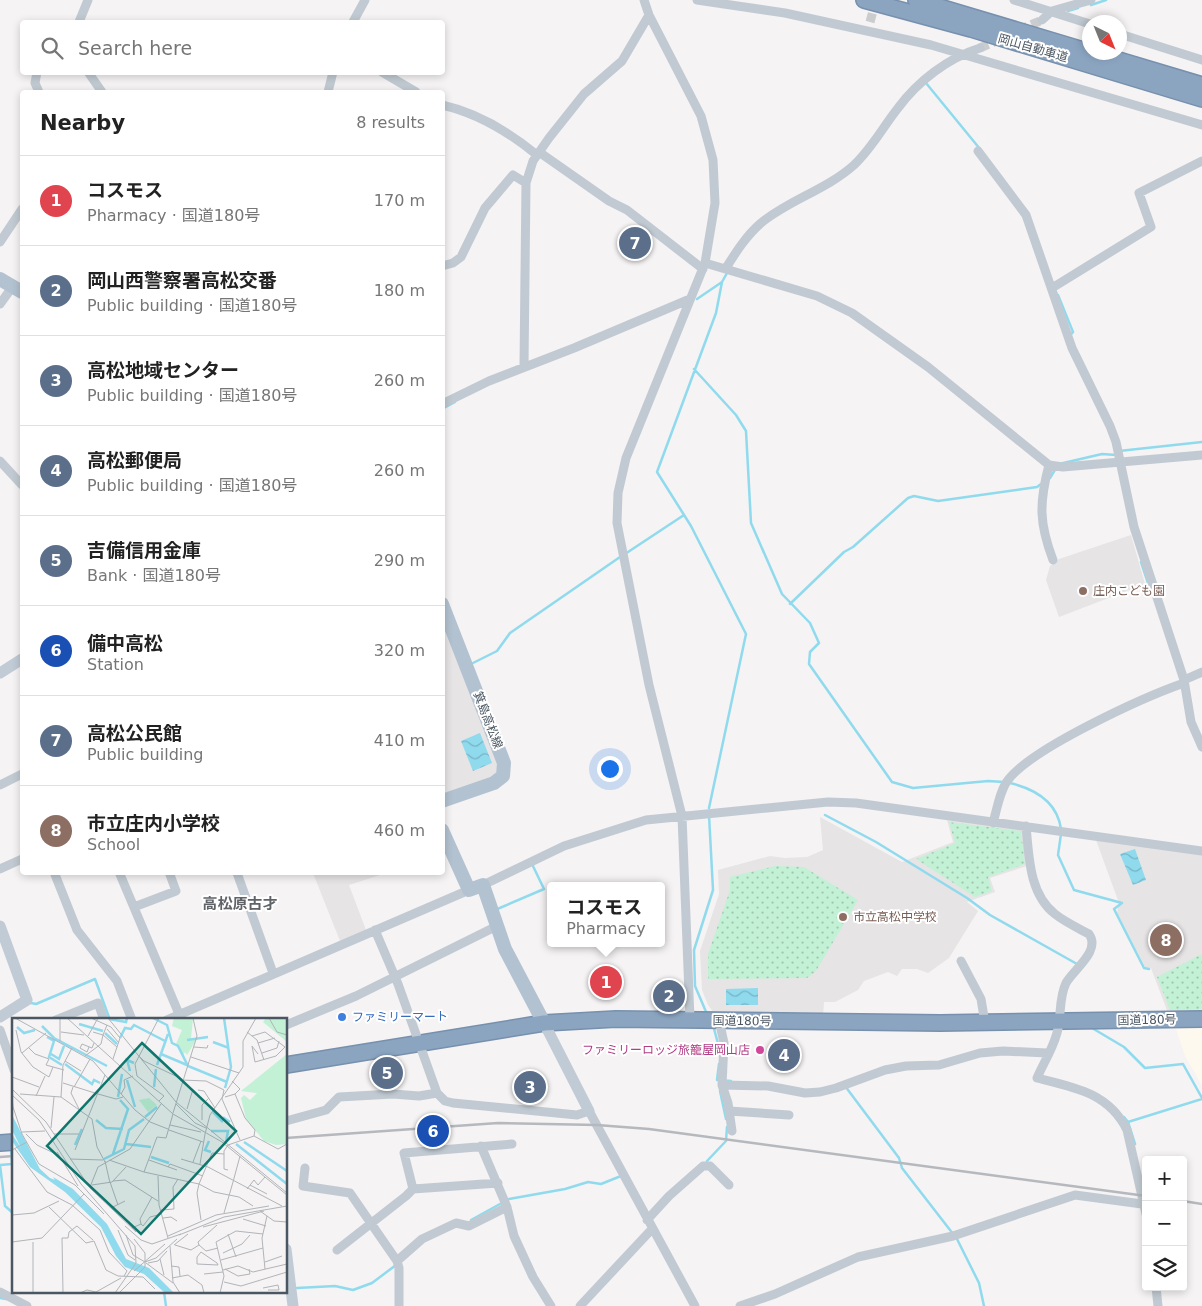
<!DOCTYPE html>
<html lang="en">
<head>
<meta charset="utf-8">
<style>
  body { margin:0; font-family:"DejaVu Sans","Noto Sans JP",sans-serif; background:#f6f6f6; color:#222 }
  .controls { position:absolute; right:15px; bottom:15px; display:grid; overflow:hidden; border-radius:5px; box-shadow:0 2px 8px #0003 }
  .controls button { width:45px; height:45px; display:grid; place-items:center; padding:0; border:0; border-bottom:1px solid #e0e0e0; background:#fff; color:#222; font:25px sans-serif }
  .compass { position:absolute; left:1082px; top:15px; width:45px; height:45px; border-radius:50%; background:#fff; box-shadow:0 2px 8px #0003; rotate:137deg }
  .you { position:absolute; left:609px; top:768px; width:18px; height:18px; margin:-12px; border:4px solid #fff; border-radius:50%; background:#1a73e8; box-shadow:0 0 0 8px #1a73e833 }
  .badge { display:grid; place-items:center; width:32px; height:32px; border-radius:50%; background:#d93025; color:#fff; font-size:16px; font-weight:700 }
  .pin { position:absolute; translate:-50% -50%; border:2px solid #fff; box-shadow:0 1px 5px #0006 }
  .popup { position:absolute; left:547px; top:882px; width:118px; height:65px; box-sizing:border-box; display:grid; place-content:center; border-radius:5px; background:#fff; filter:drop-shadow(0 1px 4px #0005); font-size:16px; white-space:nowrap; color:#767676 }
  .popup b { font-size:19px; color:#222 }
  .popup::after { content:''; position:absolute; left:50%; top:100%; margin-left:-10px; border:10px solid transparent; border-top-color:#fff }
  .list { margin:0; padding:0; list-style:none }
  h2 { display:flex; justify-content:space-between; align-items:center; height:65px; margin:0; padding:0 20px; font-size:21px }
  h2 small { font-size:16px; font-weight:400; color:#767676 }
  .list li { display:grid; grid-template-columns:32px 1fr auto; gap:15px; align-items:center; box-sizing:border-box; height:90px; padding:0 20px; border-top:1px solid #e0e0e0 }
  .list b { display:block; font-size:19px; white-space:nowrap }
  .list p { margin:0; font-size:16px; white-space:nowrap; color:#767676 }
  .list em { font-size:16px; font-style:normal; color:#767676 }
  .icon { flex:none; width:28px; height:28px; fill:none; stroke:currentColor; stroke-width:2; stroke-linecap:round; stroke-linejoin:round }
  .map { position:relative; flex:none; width:1202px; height:1306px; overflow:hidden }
  .search { position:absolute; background:#fff; box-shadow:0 2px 8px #0003; left:20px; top:20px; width:425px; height:55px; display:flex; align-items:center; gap:12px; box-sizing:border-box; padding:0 18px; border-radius:5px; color:#767676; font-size:19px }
  .panel { position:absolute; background:#fff; box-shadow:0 2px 8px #0003; left:20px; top:90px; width:425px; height:785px; border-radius:5px }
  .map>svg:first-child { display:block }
  .commercial { fill:#fdf9ef }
  .education { fill:#e6e4e5 }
  .grass { fill:url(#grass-dots) }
  .water { fill:url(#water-waves) }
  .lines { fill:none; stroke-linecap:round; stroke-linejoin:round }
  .stream { stroke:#90daee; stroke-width:2.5 }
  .street-tunnel { stroke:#caccce; stroke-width:9; stroke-dasharray:9 4.5; stroke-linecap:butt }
  .highway-casing { stroke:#7690ad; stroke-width:18 }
  .street { stroke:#c1cad2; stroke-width:9 }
  .secondary { stroke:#c1cbd6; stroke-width:11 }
  .primary { stroke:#b3c2d1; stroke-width:14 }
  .highway { stroke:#8ba5c1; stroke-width:15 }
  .rail { stroke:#b5b8bd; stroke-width:2.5 }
  .education-dot { fill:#8d6e63; stroke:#fff; stroke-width:2 }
  .shop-dot { fill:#3f7fe0; stroke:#fff; stroke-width:2 }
  .hotel-dot { fill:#d1479c; stroke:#fff; stroke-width:2 }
  .labels { text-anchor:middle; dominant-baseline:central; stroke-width:4; stroke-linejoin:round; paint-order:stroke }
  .street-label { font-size:12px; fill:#4a5661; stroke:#fff }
  .education-label { font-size:12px; fill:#785e54; stroke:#fff; text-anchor:start }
  .shop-label { font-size:12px; fill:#366cbe; stroke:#fff; text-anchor:start }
  .hotel-label { font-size:12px; fill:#b23c85; stroke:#fff; text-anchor:end }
  .quarter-label { font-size:15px; font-weight:bold; fill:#5f6368; stroke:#fff }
  .inset-river { fill:none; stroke:#90daee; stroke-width:2.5 }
  .inset-road { fill:none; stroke:#b1b4b9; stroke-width:1 }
  .view { fill:#0f766e; fill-opacity:0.15; stroke:#0f766e; stroke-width:2.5 }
  .inset-edge { fill:none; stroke:#4a5661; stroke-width:2.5 }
</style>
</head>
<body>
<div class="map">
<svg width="1202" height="1306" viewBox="0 0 1202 1306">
  <defs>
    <pattern id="grass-dots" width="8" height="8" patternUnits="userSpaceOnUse" patternTransform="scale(1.25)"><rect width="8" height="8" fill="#c3f1d5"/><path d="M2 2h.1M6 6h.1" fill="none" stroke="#a0c6b0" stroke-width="1.8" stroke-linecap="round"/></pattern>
    <pattern id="water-waves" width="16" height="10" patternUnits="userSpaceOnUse" patternTransform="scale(1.25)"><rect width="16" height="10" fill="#90daee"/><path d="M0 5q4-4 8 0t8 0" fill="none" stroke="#78b4c4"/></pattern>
  </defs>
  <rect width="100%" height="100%" fill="#f5f3f3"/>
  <!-- commercial -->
  <path class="commercial" d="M1175,1026L1202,1028V1086L1185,1056Z"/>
  <!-- education -->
  <path class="education" d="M1131,535L1145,584L1059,617L1046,580L1050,566L1059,559Z
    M442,611L502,773L442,798Z
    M820,817L902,862L953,842L947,820L1024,830L1027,866L990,878L995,892L967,902L978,911L949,958L928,973L917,969H902L897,976L888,972L864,981L858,990L835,1002H824L823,1015L714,1013L708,1005L702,990L700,951L719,894L718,870L770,856L785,858L807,857L823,850Z
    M1096,840L1202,854V1012L1168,1013L1151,968L1145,967L1117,913L1119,903Z
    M313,873H386L349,885L366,930L340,941Z"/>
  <!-- grass -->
  <path class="grass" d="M949,822L1021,831L1025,864L988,877L992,891L975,897L916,859L955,843Z
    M775,866L804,867L858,900L816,971L807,978L708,979V954L730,890V877Z
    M1202,954V1009L1170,1010L1157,977Z"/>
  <!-- water -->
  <path class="water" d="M480,733L492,763L473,771L461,741Z
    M1135,849L1146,880L1133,885L1120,854Z
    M758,988V1005H726V989Z"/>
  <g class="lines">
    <!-- stream -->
    <path class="stream" d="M1091,5L1106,0
      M1068,11L1078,8
      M926,83L980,149
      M1058,295L1073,332L1069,336
      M697,299L722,282L727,273
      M694,369L736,415L746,431L751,523L782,594L810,623L819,643L810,652L809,664L892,782L913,788L988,781L1004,782
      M442,409L455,402
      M1119,451L1202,442
      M1059,464L1102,454L1116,455
      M1050,478L1056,468
      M625,554L684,515
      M1141,562L1152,595
      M790,604L844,552L853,547L908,498L914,496L938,501L1037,487L1041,484
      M471,664L497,651L510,633L620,557
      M1010,783C1035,789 1057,801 1061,829
      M709,808L746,634L691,526L657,472L716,313L722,282
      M825,815L876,842L967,898L990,915L1077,964
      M1061,834L1058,855L1074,890L1122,903L1114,909L1144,968L1149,969
      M495,910L544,889L532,864H534
      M31,1003L36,1004L95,979L110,1020
      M707,1014L695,986L694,950L713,890L709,815
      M713,1025L720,1051
      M1092,1028L1124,1047L1145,1068L1183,1064L1202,1098
      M719,1064L717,1080L731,1081
      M845,1086L899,1158L902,1168L957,1239L979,1283L984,1306
      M720,1091L726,1119
      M1124,1117L1128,1122L1135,1144
      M1128,1122L1202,1099
      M707,1161L726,1141L727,1127
      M0,1165L5,1206L14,1214
      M0,1165L12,1164L11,1150
      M471,1220L509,1199L565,1189L588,1182L601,1184L621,1176
      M297,1288L335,1286L353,1290L372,1283L396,1265
      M164,1292L166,1306
      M0,1298L6,1299"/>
    <!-- street-tunnel -->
    <path class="street-tunnel" d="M870,22L876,0
      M1019,30L1042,20
      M980,48L1001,39"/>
    <!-- highway casing -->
    <g class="highway-casing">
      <path id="highway" d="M864,0L971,29L1202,99
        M916,0L1090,52
        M1092,52L1202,85
        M286,1065L544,1023L616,1019L940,1023L1202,1019
        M0,1143L14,1142"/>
    </g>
    <!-- street -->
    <path class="street" d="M644,0L649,15L701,116L713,160L715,203L705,263L626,458L618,493L617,523L649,685L682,816L690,1019
      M697,0L785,13L931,45L1202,125
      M1014,0L1090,24
      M1042,20L1052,11L1091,0
      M79,22L88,0
      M353,22L365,0
      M1120,34L1202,60
      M37,72L35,83L39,92
      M88,72L102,92
      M382,72L416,92
      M328,92L333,72
      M442,105C478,113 509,132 537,155
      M978,151L1026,215L1072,348L1110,426L1116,442L1134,527L1184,680L1191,722L1202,747
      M539,152L609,201L627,210L703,269
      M0,242L22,209
      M705,263L817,296L852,313L928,367L1049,465L1063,467L1202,455
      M442,266L453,263L461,257L485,208L513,175L526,183
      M726,268C736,252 746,236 761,223C789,200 826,190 854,165C872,148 883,127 898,108C918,81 948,58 980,48
      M1052,288L1151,227L1139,193L1202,161
      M0,304L13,286
      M524,366L526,183L533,161L549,138L584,94L622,61L649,15
      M442,404L489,381L574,348L690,299
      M0,461L22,485
      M1049,465C1039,503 1039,523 1053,560
      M1184,680L1202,672
      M0,785L22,774
      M993,823C997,809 1000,790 1008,780C1032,748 1144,697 1184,683
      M1026,826C1029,856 1029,894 1055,914C1065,922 1078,928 1089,934C1101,951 1074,969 1066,983C1058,999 1062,1020 1056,1036C1052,1050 1043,1064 1037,1078C1074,1087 1109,1093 1127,1130L1146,1214
      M0,869L22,859
      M54,872L77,930L117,981L132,1020
      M119,872L179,1014
      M237,873L273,973
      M483,885L564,846L646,820L828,802L856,803L1202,851
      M134,907L176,891L169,872
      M375,930L398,984L437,1093
      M961,961L981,999L985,1023
      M56,1020L98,1003L104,1020
      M167,1020L469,890
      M719,1020L724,1043L722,1085L768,1086L805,1093L820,1092L836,1088L885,1070L906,1066L939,1065L980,1053L1003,1051L1047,1053
      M286,1025L356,996L497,926
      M0,1030L14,1070
      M722,1085L728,1103L732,1131
      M729,1111L789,1115
      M286,1121L326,1110L339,1097L393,1094L419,1096L437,1093L445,1101L453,1103L577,1115L589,1111L695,1306
      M481,1146L507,1207L514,1236L533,1277L551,1306
      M305,1168L303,1186L350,1193L397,1261L399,1268V1306
      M498,1183L413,1189L404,1153L512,1144
      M647,1220L669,1196L703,1166H710L729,1185
      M337,1250L406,1196L413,1189
      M397,1261L422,1239L456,1223L469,1226L507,1207
      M1156,1287L1158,1306
      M0,1292L27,1306
      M580,1306L652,1229
      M740,1306L775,1294L858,1257L953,1236L1075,1195L1142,1204"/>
    <!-- secondary -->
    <path class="secondary" d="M0,673L22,659
      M0,926L27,1000L0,1017
      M544,1023L589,1111
      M286,1249L293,1306"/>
    <!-- primary -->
    <path class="primary" d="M0,279L22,292
      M442,604L504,763L503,776L494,783L442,801
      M442,830L469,890L483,885L505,949L544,1023"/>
    <!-- highway -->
    <use href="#highway" class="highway"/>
    <!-- rail -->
    <path class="rail" d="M286,1138L498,1123L597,1125L649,1129L1146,1196
      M0,1157L14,1156
      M1183,1201L1202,1204"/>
  </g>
  <!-- markers -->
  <g class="education-dot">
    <circle cx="1083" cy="591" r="5"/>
    <circle cx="843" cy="917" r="5"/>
  </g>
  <circle class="shop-dot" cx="342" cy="1017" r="5"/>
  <circle class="hotel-dot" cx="760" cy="1050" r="5"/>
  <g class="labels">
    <!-- street labels -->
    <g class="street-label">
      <text transform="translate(1033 48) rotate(16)">岡山自動車道</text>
      <text transform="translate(488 720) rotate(69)">箕島高松線</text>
      <text transform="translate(1147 1020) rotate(-1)">国道180号</text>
      <text transform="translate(742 1021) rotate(1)">国道180号</text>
    </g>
    <!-- education labels -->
    <g class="education-label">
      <text x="1093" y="591">庄内こども園</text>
      <text x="853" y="917">市立高松中学校</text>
    </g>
    <!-- shop labels -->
    <g class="shop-label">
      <text x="352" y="1017">ファミリーマート</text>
    </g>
    <!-- hotel labels -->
    <g class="hotel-label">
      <text x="750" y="1050">ファミリーロッジ旅籠屋岡山店</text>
    </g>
    <!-- quarter labels -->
    <g class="quarter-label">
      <text x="240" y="904">高松原古才</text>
    </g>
  </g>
  <!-- overview -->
  <g transform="translate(12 1018)">
    <rect width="275" height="275" fill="#f5f3f3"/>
    <path d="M162,0H181L179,21L184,22L175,37L173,34L171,38L164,26L170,12L160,8ZM137,80L145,87L136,94L127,82Z" fill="#c3f1d5"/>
    <path d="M254,0H275V24L251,4ZM275,36V126L264,127L252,123L234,101L229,80L232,77L238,82L245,75L229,73Z" fill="#c3f1d5"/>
    <path d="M0,97L28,151L38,160L43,162L41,159L61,171L95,206L114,241L137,250L162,275H153L132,256L113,249L104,238L89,209L53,174L18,149L0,123V116L9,130L0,112Z" fill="#90daee"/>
    <path class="inset-river" d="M141,0L155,7L160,25L166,28L176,48L215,64M212,0L219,49L213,70M97,1L114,4L115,0M67,6L91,13M30,8L42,20L95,48M5,9L12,15L23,12M93,15L105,26M35,19L42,23L37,39L50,47M108,20L113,10L119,11L122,7L153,23M175,22L196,19M201,24L217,30M39,36L47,41L52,28M149,36L175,47M53,46L80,66L82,62L88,65M145,47L156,16M118,53L115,42L122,45M115,62L123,89M142,69L144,51M106,79L110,56M201,94L210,103L212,100L218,104M133,99L145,89M84,102L94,110L111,111M199,113H216L214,124M197,123L193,132L199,134M232,124L275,153M114,126L139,129M224,126L275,166M63,127L70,111M101,136L116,91L108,82M139,139L157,145M92,141L112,131L117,112L132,101"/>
    <path class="inset-road" d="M3,0L81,43L123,92L138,104L156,111M55,0L161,96L210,124L275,177M79,0L99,9L108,20L101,41M96,0L164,84L275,175M257,0L265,14L275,17M95,7L91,17L105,29M95,11L107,25M4,12L9,34L21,49L37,59L41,49M49,14L72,17M235,14L245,22L252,42M76,18L86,0M240,18L253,14L273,29L264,38L243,44L240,28L246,36M48,23V0M246,25L263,20M77,29L75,34L68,30L70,26L80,30L82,25M182,29L195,30L196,27M17,30L23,36L37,41L34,47L52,52M10,35L34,15M250,35L265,30L267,23M73,38L89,26L91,17L81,14M127,38L132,43L170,61M179,39L227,55M53,43L69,53M0,59L27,69M170,62L194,63L212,72L210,81L228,122M220,63L228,71L223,76M51,65L86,76M61,69L59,75L67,91M62,69L78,41M1,72L34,104L78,170L124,214M186,72L192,73L203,90M8,76L49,79L80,101L85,129L93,144M86,76L104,81L111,79M109,76L113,69L112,62L121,58M0,77L27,102L69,166L123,228L124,245L103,275M24,78L33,58M0,79L1,89L10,116L27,146L63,167L92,196M49,79L51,47L60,30M213,79L223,76L233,100L243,112L242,118L216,127L212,133V151L216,152M147,83L152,78L125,58L123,46L147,0M164,86L183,105L194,110M175,91L181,71M161,95L185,18L181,0M161,96L154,120L145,119L132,154L187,166L200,135L212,136M190,102V87L197,80M158,107L189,114M39,110L42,79M157,112L191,124M10,114L33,113M14,116L25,127L46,137M42,116H67M193,116L198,97L231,49V23L244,0M242,118L266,131L275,126M3,131L35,174L60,187L88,212L97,234M0,132L15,124M63,132L93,57M45,134L66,168M58,141L91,142M169,141L196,149L270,188M97,142L132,154M137,142L165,152M93,143L98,165M181,144L189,123M188,146L193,116M156,149L158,146L191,158M146,158L147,187L156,220M101,163L113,162L146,183M98,164L106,187M221,164L228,138M80,167L100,164L114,149M238,167L255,176M78,169L86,149L118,131L149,86M235,171L242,162L246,167L253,159M37,189L74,225L82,223L94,252L106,258M99,190L113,183M149,192L162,191L161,169L166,161M248,193L262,203L275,204M212,195L221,164M0,197L22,195L47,183M151,200L159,199L165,203M231,201L254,208M189,202L185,175L187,166L202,174L227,179L241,188M129,206L131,208L138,199L150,196M113,208L129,222L140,226L169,216M191,209L252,193M120,210L129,206L128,201L140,179M106,212L116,237L123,242M216,216L224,239M114,217L121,237L133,244L144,240L165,221M167,217L212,199L275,188M156,218L204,197L257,188M0,224L30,220L72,176M162,227L176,216M163,227L179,232L187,227L186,224L205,207M187,227L194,233L206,230M158,228L161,264L168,275M97,234L115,253L112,258M189,234L205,245L206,247L185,246V239ZM211,235L230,226L238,217M148,241L152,257M209,242L251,230M253,244L270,238M134,245L161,265M136,245L146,243L155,233M159,248L167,249L168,258M213,251L226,258L238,256L237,251M253,251L250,220L255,198M211,252L226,248L241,254L275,246M122,253L153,226M192,256L211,254M106,258L131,259L143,271M160,260L176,257L190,267L192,275M212,264L229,268L275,254M251,270L266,267M256,272H267L266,267M21,275V224M51,275L50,220H56L57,214L65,208L81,222M68,275L75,272L84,274L109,260M107,275L133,249V235L122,221M208,275L212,258L204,224L224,213L251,216"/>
    <path class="view" d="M130,25L224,113L129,216L35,128Z"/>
    <rect width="275" height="275" class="inset-edge"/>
  </g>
</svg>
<div class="controls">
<button>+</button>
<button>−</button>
<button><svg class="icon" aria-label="layers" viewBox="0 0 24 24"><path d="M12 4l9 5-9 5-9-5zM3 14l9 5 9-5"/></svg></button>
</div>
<svg class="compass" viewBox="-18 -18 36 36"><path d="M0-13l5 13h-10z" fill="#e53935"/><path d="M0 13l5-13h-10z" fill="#767676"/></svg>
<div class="you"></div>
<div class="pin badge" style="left:606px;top:982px;background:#e0444e">1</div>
<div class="popup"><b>コスモス</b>Pharmacy</div>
<div class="pin badge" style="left:669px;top:996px;background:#5c6f8a">2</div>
<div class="pin badge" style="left:530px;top:1087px;background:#5c6f8a">3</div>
<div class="pin badge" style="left:784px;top:1055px;background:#5c6f8a">4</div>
<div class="pin badge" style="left:387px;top:1073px;background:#5c6f8a">5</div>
<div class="pin badge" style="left:433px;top:1131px;background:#1a4fb4">6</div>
<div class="pin badge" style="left:635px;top:243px;background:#5c6f8a">7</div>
<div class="pin badge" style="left:1166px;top:940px;background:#8d6e63">8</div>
<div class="search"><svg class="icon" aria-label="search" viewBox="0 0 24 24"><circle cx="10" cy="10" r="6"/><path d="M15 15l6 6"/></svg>Search here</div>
<section class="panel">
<h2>Nearby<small>8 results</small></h2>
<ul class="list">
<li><span class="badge" style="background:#e0444e">1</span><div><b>コスモス</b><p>Pharmacy · 国道180号</p></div><em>170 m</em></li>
<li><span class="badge" style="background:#5c6f8a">2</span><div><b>岡山西警察署高松交番</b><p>Public building · 国道180号</p></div><em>180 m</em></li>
<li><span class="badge" style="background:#5c6f8a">3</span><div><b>高松地域センター</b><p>Public building · 国道180号</p></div><em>260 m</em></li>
<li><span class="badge" style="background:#5c6f8a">4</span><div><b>高松郵便局</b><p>Public building · 国道180号</p></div><em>260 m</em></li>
<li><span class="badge" style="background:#5c6f8a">5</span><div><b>吉備信用金庫</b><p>Bank · 国道180号</p></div><em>290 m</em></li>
<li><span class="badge" style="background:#1a4fb4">6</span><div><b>備中高松</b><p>Station</p></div><em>320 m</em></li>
<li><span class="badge" style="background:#5c6f8a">7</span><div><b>高松公民館</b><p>Public building</p></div><em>410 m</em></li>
<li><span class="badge" style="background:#8d6e63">8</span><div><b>市立庄内小学校</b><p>School</p></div><em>460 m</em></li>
</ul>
</section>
</div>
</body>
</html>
